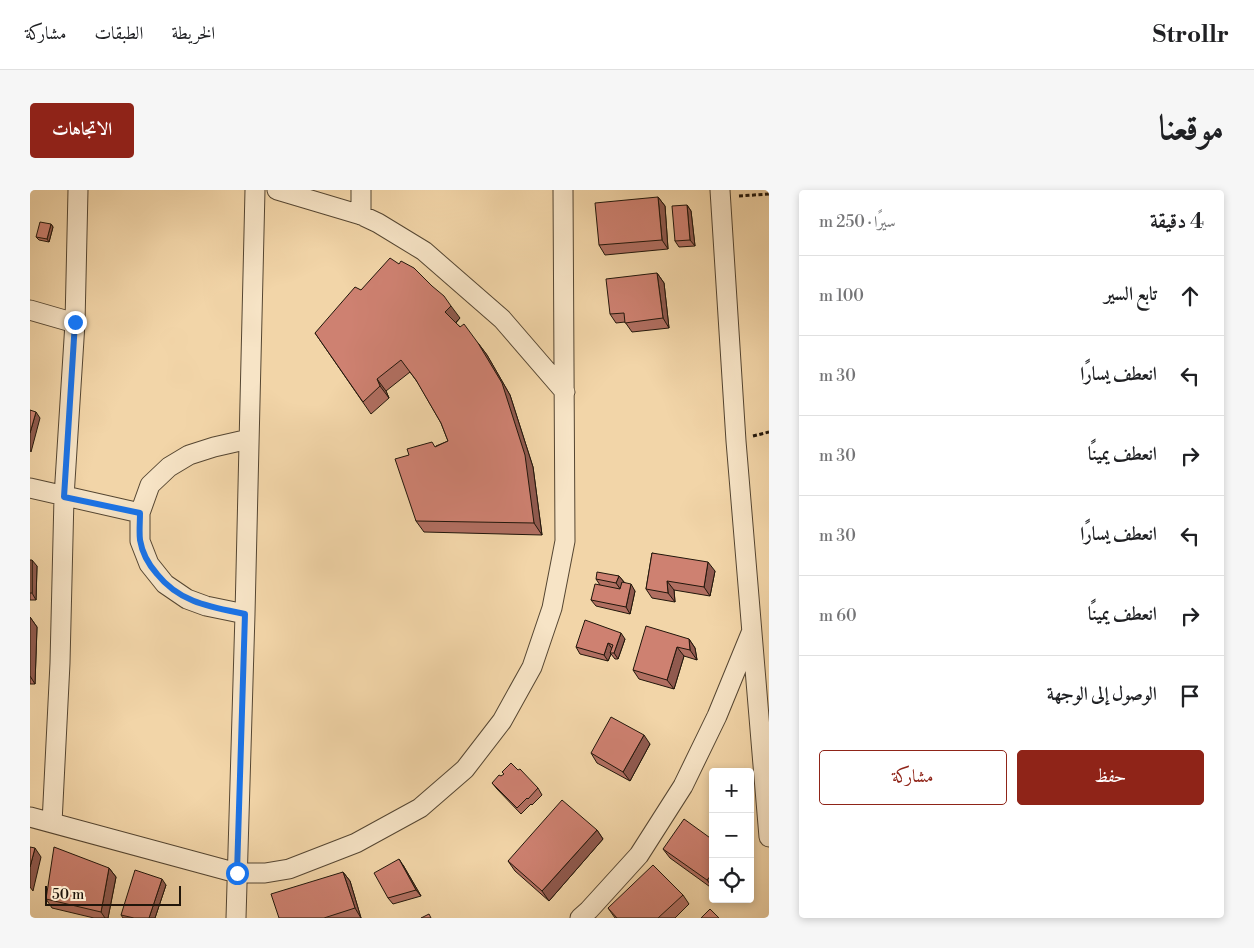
<!DOCTYPE html>
<html lang="ar">
<head>
<meta charset="utf-8">
<style>
  body { margin:0; font-family:"Libre Bodoni",Amiri,serif; background:#f6f6f6; color:#202124; direction:rtl }
  .controls { position:absolute; right:15px; bottom:15px; display:grid; overflow:hidden; border-radius:5px; box-shadow:0 2px 8px #0003 }
  .controls button { width:45px; height:45px; display:grid; place-items:center; padding:0; border:0; border-bottom:1px solid #e0e0e0; background:#fff; color:#202124; font:25px sans-serif }
  .scale { position:absolute; left:15px; bottom:12px; width:136px; box-sizing:border-box; padding-left:5px; border:2px solid #21160b; border-top:0; font-size:14px; line-height:18px; white-space:nowrap; color:#21160b; -webkit-text-stroke:4px #f7e4c6; paint-order:stroke }
  .stop { position:absolute; width:15px; height:15px; margin:-11px; border:4px solid #1a73e8; border-radius:50%; background:#fff }
  .stop.end { background:#1a73e8; border-color:#fff; box-shadow:0 1px 5px #0008 }
  .list { margin:0; padding:0; list-style:none }
  h2 { display:flex; justify-content:space-between; align-items:center; height:65px; margin:0; padding:0 20px; font-size:21px }
  h2 small { font-size:16px; font-weight:400; color:#757577 }
  .list li { display:grid; grid-template-columns:32px 1fr auto; gap:15px; align-items:center; box-sizing:border-box; height:80px; padding:0 20px; border-top:1px solid #e0e0e0 }
  .list b { display:block; font-size:19px; white-space:nowrap }
  .list em { font-size:16px; font-style:normal; color:#757577 }
  .actions { display:flex; gap:10px; padding:15px 20px }
  .actions a { flex:1; padding:11px 0; border:1px solid #8f2418; border-radius:5px; text-align:center; font-size:18px; color:#8f2418 }
  .actions .main { background:#8f2418; color:#fff }
  .icon { flex:none; width:28px; height:28px; fill:none; stroke:currentColor; stroke-width:2; stroke-linecap:round; stroke-linejoin:round }
  .map { position:relative; flex:none; width:739px; height:728px; overflow:hidden; direction:ltr; border-radius:5px }
  header { display:flex; align-items:center; gap:30px; box-sizing:border-box; height:70px; padding:0 25px; background:#fff; border-bottom:1px solid #e0e0e0 }
  header strong { font-size:24px }
  nav { display:flex; gap:28px; margin-inline-start:auto; font-size:18px }
  .intro { display:flex; align-items:center; justify-content:space-between; box-sizing:border-box; height:120px; padding:0 30px }
  h1 { margin:0; font-size:35px }
  .button { padding:12px 22px; border-radius:5px; background:#8f2418; color:#fff; font-size:18px; font-weight:700 }
  main { display:flex; gap:30px; padding:0 30px }
  aside { flex:1; background:#fff; border-radius:5px; box-shadow:0 2px 8px #0003 }
  .map>svg:first-child { display:block }
  .lines { fill:none; stroke-linecap:round; stroke-linejoin:round }
  .minor-casing { stroke:#554632; stroke-width:21 }
  .path { stroke:#21160b; stroke-width:3; stroke-dasharray:4 2.5; stroke-linecap:butt }
  .minor { stroke:#f7e4c6; stroke-width:19 }
  .wall { fill:#b16f61; stroke:#21160b }
  .shaded-wall { fill:#905a4f; stroke:#21160b }
  .building { fill:#ce8171; stroke:#21160b }
  .route { stroke:#1a73e8; stroke-width:6 }
</style>
</head>
<body>
<header>
<strong>Strollr</strong>
<nav><a>الخريطة</a><a>الطبقات</a><a>مشاركة</a></nav>
</header>
<div class="intro"><h1>موقعنا</h1><a class="button">الاتجاهات</a></div>
<main>
<aside>
<h2>4 دقيقة<small>سيرًا · 250 m</small></h2>
<ul class="list">
<li><svg class="icon" aria-label="ahead" viewBox="0 0 24 24"><path d="M12 20V5M6 11l6-6 6 6"/></svg><div><b>تابع السير</b></div><em>100 m</em></li>
<li><svg class="icon" aria-label="left" viewBox="0 0 24 24"><path d="M17 20v-9H6M10 6l-5 5 5 5"/></svg><div><b>انعطف يسارًا</b></div><em>30 m</em></li>
<li><svg class="icon" aria-label="right" viewBox="0 0 24 24"><path d="M7 20v-9h11M14 6l5 5-5 5"/></svg><div><b>انعطف يمينًا</b></div><em>30 m</em></li>
<li><svg class="icon" aria-label="left" viewBox="0 0 24 24"><path d="M17 20v-9H6M10 6l-5 5 5 5"/></svg><div><b>انعطف يسارًا</b></div><em>30 m</em></li>
<li><svg class="icon" aria-label="right" viewBox="0 0 24 24"><path d="M7 20v-9h11M14 6l5 5-5 5"/></svg><div><b>انعطف يمينًا</b></div><em>60 m</em></li>
<li><svg class="icon" aria-label="arrive" viewBox="0 0 24 24"><path d="M6 21V4h12l-3 4 3 4H6"/></svg><div><b>الوصول إلى الوجهة</b></div></li>
</ul>
<div class="actions"><a class="main">حفظ</a><a>مشاركة</a></div>
</aside>
<div class="map">
<svg width="739" height="728" viewBox="0 0 739 728">
  <rect width="100%" height="100%" fill="#f2d5a8"/>
  <filter id="stains"><feTurbulence type="fractalNoise" baseFrequency=".004" numOctaves="4"/><feColorMatrix values="0 0 0 0 .2 0 0 0 0 .09 0 0 0 0 .02 0 0 0 .5 -.17"/></filter>
  <radialGradient id="worn" r=".72"><stop offset=".6" stop-color="#630" stop-opacity="0"/><stop offset="1" stop-color="#630" stop-opacity=".3"/></radialGradient>
  <g class="lines">
    <!-- minor casing -->
    <g class="minor-casing">
      <path id="minor" d="M247,0L331,25L348,33L394,61L472,129L535,202
        M690,0L706,251L739,647
        M331,25V0
        M0,120L45,133
        M0,298L110,323
        M215,424L176,416L157,409L135,394L119,374L110,351V323L120,295L139,277L159,265L184,257L219,249
        M0,627L207,683H235L259,679L326,653L390,618L435,579L472,531L502,477L522,418L535,351L533,0
        M22,633L30,473L34,307L45,133L48,0
        M206,728L215,424L225,0
        M550,728L559,720L609,665L653,596L687,526L721,443"/>
    </g>
    <!-- path -->
    <path class="path" d="M709,6L739,4
      M723,246L739,242"/>
    <!-- minor -->
    <use href="#minor" class="minor"/>
  </g>
  <!-- wall -->
  <path class="wall" d="M628,7L635,16L638,59L575,65L569,55Z
    M657,15L661,21L665,56L649,57L645,51Z
    M21,34L23,37L19,52L9,50L6,47Z
    M627,83L634,93L639,138L602,142L595,132L586,133L580,124Z
    M331,100L430,128L426,133L448,153L457,165L480,205L503,277L512,345L394,342L386,331L406,256L418,251L411,233L388,193L380,182L356,201L359,208L341,224L285,143Z
    M622,363L685,381L680,406L644,400L645,412L622,408L616,399Z
    M0,370L7,376L6,410H0Z
    M589,386L594,392L605,401L600,424L566,416L561,410L570,395L566,389Z
    M0,427L7,437L5,494H0Z
    M595,449L588,469H585L581,464L578,471L550,464L546,457Z
    M659,449L665,458L667,470L654,466L644,499L609,489L603,480Z
    M620,554L600,591L567,573L561,563Z
    M471,586L508,598L512,605L502,615L501,614L491,624L467,599L462,593Z
    M567,640L573,649L519,711L485,681L478,671Z
    M683,650V699L640,668L633,659Z
    M373,675L391,706L363,714L358,708Z
    M79,678L86,687L78,728H64L22,718L16,709Z
    M313,682L320,691L331,728H249Z
    M136,695L125,728H93L91,725Z
    M653,705L659,714L645,728H585L578,718Z"/>
  <!-- shaded-wall -->
  <path class="shaded-wall" d="M628,7L635,16L638,59L632,50Z
    M657,15L661,21L665,56L660,50Z
    M21,34L23,37L19,52L17,49Z
    M627,83L634,93L639,138L633,128Z
    M421,116L430,128L424,134L415,122Z
    M448,153L457,165L480,205L503,277L512,345L504,333Z
    M347,189L356,201L359,208L350,196Z
    M6,222L10,228L1,262L0,260V243Z
    M2,370L7,376L6,410L2,403Z
    M678,372L685,381L680,406L674,397Z
    M589,386L594,392L591,400L586,393Z
    M637,391L644,400L645,412L638,403Z
    M601,394L605,401L600,424L596,417Z
    M0,427L7,437L5,494L0,486Z
    M591,443L595,449L588,469L584,463Z
    M659,449L665,458L667,470L660,460Z
    M578,453L583,460L580,463L581,464L578,471L574,465Z
    M647,457L654,466L644,499L637,490Z
    M614,545L620,554L600,591L593,582Z
    M567,640L573,649L519,711L512,701Z
    M5,658L11,667L3,701L0,697V677Z
    M369,669L373,675L391,706L386,700Z
    M79,678L86,687L78,728H75L71,722Z
    M313,682L320,691L331,728L325,718Z
    M683,683V698L677,690Z
    M132,689L136,695L125,728H119Z"/>
  <!-- building -->
  <path class="building" d="M628,7L632,50L569,55L565,13Z
    M657,15L660,50L645,51L642,16Z
    M10,32L21,34L17,49L6,47Z
    M360,68L369,74L371,71L384,78L402,96L414,106L421,116L415,122L430,137L434,134L448,153L472,193L495,265L504,333L386,331L365,269L379,265L377,259L402,252L405,257L418,251L411,233L386,190L371,170L347,189L350,196L333,212L285,143L325,97L331,100Z
    M627,83L633,128L595,133L594,123L580,124L576,89Z
    M0,220L6,222L0,243Z
    M622,363L678,372L674,397L637,391L638,403L616,399Z
    M0,370H2V403H0Z
    M567,382L589,386L586,393L566,389Z
    M592,392L601,394L596,417L561,410L565,394L590,399Z
    M555,430L591,443L584,463H580L583,455L578,453L574,465L546,457Z
    M616,436L659,449L660,460L647,457L637,490L603,480Z
    M581,527L614,545L593,582L561,563Z
    M481,573L488,580L490,579L508,598L498,609L497,608L487,618L462,593L469,585L471,586L474,584L472,582Z
    M532,610L567,640L512,701L478,671Z
    M654,629L683,650V683L677,690L633,659Z
    M0,657L5,658L0,677Z
    M24,657L79,678L71,722L16,709Z
    M369,669L386,700L358,708L344,683Z
    M623,675L653,705L628,728H587L578,718Z
    M105,680L132,689L119,728H104L91,725Z
    M313,682L325,718L294,728H249L241,704Z
    M680,719L689,728H671Z
    M399,724L401,728H391Z"/>
  <g class="lines">
    <!-- route -->
    <path class="route" d="M45,132L34,307L110,323C110,332 109,342 110,350C112,362 119,375 127,384C150,413 181,417 215,424L207,683"/>
  </g>
  <rect width="100%" height="100%" filter="url(#stains)"/>
  <rect width="100%" height="100%" fill="url(#worn)"/>
</svg>
<div class="controls">
<button>+</button>
<button>−</button>
<button><svg class="icon" aria-label="locate" viewBox="0 0 24 24"><circle cx="12" cy="12" r="6"/><path d="M12 2v4M12 18v4M2 12h4M18 12h4"/></svg></button>
</div>
<div class="scale">50 m</div>
<div class="stop" style="left:207px;top:683px"></div>
<div class="stop end" style="left:45px;top:132px"></div>
</div>
</main>
</body>
</html>
